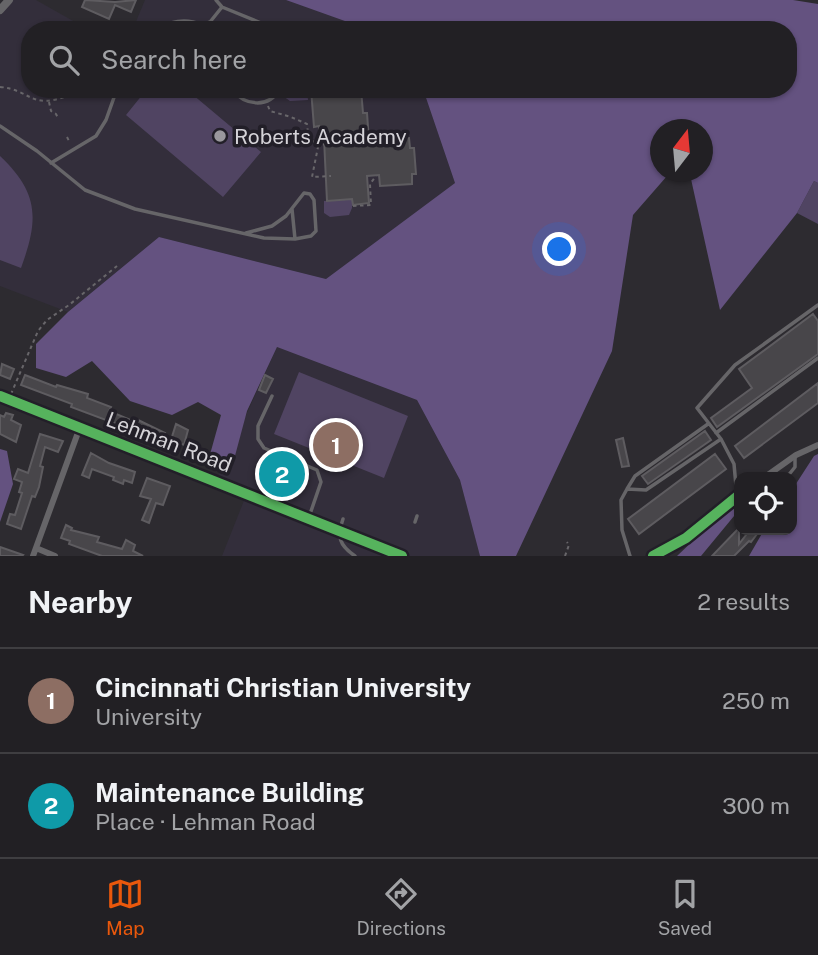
<!DOCTYPE html>
<html lang="en">
<head>
<meta charset="utf-8">
<style>
  body { margin:0; font-family:"Public Sans",sans-serif; background:#2a282c; color:#f1f3f6 }
  .controls { position:absolute; right:21px; bottom:21px; display:grid; overflow:hidden; border-radius:14px; box-shadow:0 2px 5px #0004 }
  .controls button { width:63px; height:63px; display:grid; place-items:center; padding:0; border:0; border-bottom:2px solid #3f3e41; background:#222024; color:#f1f3f6; font:35px sans-serif }
  .compass { position:absolute; left:650px; top:119px; width:63px; height:63px; border-radius:50%; background:#222024; box-shadow:0 2px 5px #0004; rotate:16deg }
  .you { position:absolute; left:560px; top:250px; width:24px; height:24px; margin:-18px; border:5px solid #fff; border-radius:50%; background:#1a73e8; box-shadow:0 0 0 10px #1a73e833 }
  .badge { display:grid; place-items:center; width:46px; height:46px; border-radius:50%; background:#ea580c; color:#fff; font-size:23px; font-weight:700 }
  .pin { position:absolute; translate:-50% -50%; border:4px solid #fff; box-shadow:0 2px 7px #0006 }
  .list { margin:0; padding:0; list-style:none }
  h2 { display:flex; justify-content:space-between; align-items:center; height:91px; margin:0; padding:0 28px; font-size:30px }
  h2 small { font-size:23px; font-weight:400; color:#a2a3a6 }
  .list li { display:grid; grid-template-columns:46px 1fr auto; gap:21px; align-items:center; box-sizing:border-box; height:105px; padding:0 28px; border-top:2px solid #3f3e41 }
  .list b { display:block; font-size:26px; white-space:nowrap }
  .list p { margin:0; font-size:23px; white-space:nowrap; color:#a2a3a6 }
  .list em { font-size:23px; font-style:normal; color:#a2a3a6 }
  .icon { flex:none; width:38px; height:38px; fill:none; stroke:currentColor; stroke-width:2; stroke-linecap:round; stroke-linejoin:round }
  .map { position:relative; flex:none; width:818px; height:556px; overflow:hidden }
  .search { position:absolute; background:#222024; box-shadow:0 2px 5px #0004; left:21px; right:21px; top:21px; height:77px; display:flex; align-items:center; gap:18px; box-sizing:border-box; padding:0 24px; border-radius:28px; color:#a2a3a6; font-size:26px }
  .sheet { height:301px; background:#222024 }
  nav { display:flex; justify-content:space-around; align-items:center; box-sizing:border-box; height:98px; border-top:2px solid #3f3e41; background:#222024; font-size:19px; color:#a2a3a6 }
  nav a { display:grid; justify-items:center; gap:4px }
  nav .on { color:#ea580c }
  .map>svg:first-child { display:block }
  .built { fill:#332e3b }
  .green { fill:#504462 }
  .forest { fill:#645280; fill-rule:evenodd }
  .building { fill:#48464a; stroke:#5e5c60; stroke-width:2 }
  .lines { fill:none; stroke-linecap:round; stroke-linejoin:round }
  .path { stroke:#68666a; stroke-width:2; stroke-dasharray:3.5 3.5; stroke-linecap:butt }
  .service { stroke:#666568; stroke-width:3.5 }
  .minor { stroke:#666568; stroke-width:6 }
  .tertiary { stroke:#666568; stroke-width:8 }
  .cycleway-casing { stroke:#221f28; stroke-width:15 }
  .cycleway { stroke:#56b35d; stroke-width:10 }
  .poi-dot { fill:#9a989d; stroke:#221f28; stroke-width:2.5 }
  .labels { text-anchor:middle; dominant-baseline:central; stroke-width:7; stroke-linejoin:round; paint-order:stroke }
  .poi-label { font-size:21px; fill:#d5d3d8; stroke:#221f28; text-anchor:start }
  .street-label { font-size:21px; fill:#d5d3d8; stroke:#221f28 }
</style>
</head>
<body>
<div class="map">
<svg width="818" height="556" viewBox="0 0 818 556">
  <rect width="100%" height="100%" fill="#2d2b30"/>
  <!-- built -->
  <path class="built" d="M9,0H36L82,26L135,24L145,0H286L370,30H30V89H423L455,183L326,279L159,237L68,312L0,286V10Z
    M277,347L417,400L460,480L480,556H222L247,493L216,481Z"/>
  <!-- green -->
  <path class="green" d="M147,89H186L261,152L223,197L126,115Z
    M287,89H307L308,100L290,101L283,96Z
    M0,156C39,193 39,219 21,268L0,260Z
    M814,181L818,183V224L797,213Z
    M352,199V208L349,215L330,217L324,213V201Z
    M299,372L408,416L384,478L274,434Z"/>
  <!-- forest -->
  <path class="forest" d="M286,0H793L818,4V183L814,181L797,213L720,310L691,179L667,176L633,215L612,351L516,556H480L460,480L417,400L277,347L247,411L232,467L209,458L221,415L198,402L172,415L130,401L92,361L66,377L36,368V344L68,312L159,237L326,279L455,183L423,89H788V30H370ZM660,130H702V172H660Z
    M0,449L7,451L13,484L0,522Z
    M818,454V556H749L764,530H792V490L814,456Z
    M739,502V510L701,556H677L718,517Z"/>
  <!-- building -->
  <path class="building" d="M85,0L115,2L136,0L131,12L115,5L109,19L82,7Z
    M311,89H361L363,113H367L369,141L409,138L410,148H414L416,174H412V184L380,186L379,175L367,176L369,203L353,205L352,199L327,201L324,139L319,136V126L314,127Z
    M813,314L818,321V354L717,427L711,418L752,388L739,369Z
    M2,364L14,369L10,379L0,375Z
    M25,375L56,387L57,385L88,394L87,398L111,407L109,411L135,422L136,419L165,433L162,441L71,407L72,404L21,385Z
    M265,375L273,379L266,393L259,390Z
    M818,383V403L744,458L735,446Z
    M6,413L13,415L11,420L21,425L16,442L0,434V415L4,417Z
    M176,424L188,430L184,445L171,440Z
    M705,431L711,440L648,484L642,476Z
    M40,434L63,441L58,452L45,447L40,466L43,467L39,487L35,497L32,496L21,529L7,524L10,514L15,515L22,493L19,492L22,482L14,479L18,469L28,473Z
    M623,438L629,466L622,467L616,440Z
    M91,453L109,463L135,472L132,483L124,480L123,484L113,480L114,477L92,469L89,478L82,475Z
    M715,454L726,469L639,534L628,519Z
    M265,458L307,474L302,490L258,473Z
    M147,478L170,486L163,505L156,503L149,523L142,520L151,499L140,496Z
    M66,525L72,528L71,530L99,537L97,542L122,549L126,540L135,545L133,551L143,556H102L69,544L70,541L61,538Z
    M739,528V544L750,530H760L751,542L749,541L734,556H712Z
    M0,547L23,555L22,556H0Z"/>
  <g class="lines">
    <!-- path -->
    <path class="path" d="M0,87C29,89 31,110 67,96
      M266,89V96
      M49,102L51,111L56,114L58,118
      M268,106L270,111L291,117L307,124L308,134L318,147L312,177L331,176
      M67,137L69,141
      M316,145L331,144
      M353,206L371,205L370,184L376,176
      M11,394L38,331L47,320L69,305L117,266
      M565,556L569,545L567,542"/>
    <!-- service -->
    <path class="service" d="M216,0L222,7L278,30
      M211,22L232,30
      M202,25L210,22L222,7
      M154,30C171,22 184,17 202,25V30
      M231,89C245,106 268,109 280,89
      M0,126L37,151L85,190L135,209L264,238L295,239L311,236L316,231L314,200L310,194L304,193L286,216L272,226L246,233
      M51,163L96,136L106,120L117,89
      M292,209L295,239
      M272,396L258,426V439L264,448L317,470L321,482L309,517
      M716,433L818,358
      M787,477L795,467V458
      M627,489L646,490L721,439
      M737,497L734,464L721,439L697,408L735,365L818,305
      M343,519C337,537 339,545 355,556
      M415,522L417,516
      M630,556L622,530L621,500L627,489L635,476L708,424"/>
    <!-- minor -->
    <path class="minor" d="M0,396L402,556
      M765,477L796,455L818,445
      M36,548L55,556
      M33,556L80,427
      M653,556L686,538L739,495"/>
    <!-- tertiary -->
    <path class="tertiary" d="M0,10L9,0"/>
    <!-- cycleway casing -->
    <g class="cycleway-casing">
      <path id="cycleway" d="M0,396L402,556
        M653,556L686,538L739,495"/>
    </g>
    <!-- cycleway -->
    <use href="#cycleway" class="cycleway"/>
  </g>
  <!-- markers -->
  <circle class="poi-dot" cx="220" cy="136" r="7"/>
  <g class="labels">
    <!-- poi labels -->
    <g class="poi-label">
      <text x="234" y="136">Roberts Academy</text>
    </g>
    <!-- street labels -->
    <g class="street-label">
      <text transform="translate(169 442) rotate(21)">Lehman Road</text>
    </g>
  </g>
</svg>
<div class="controls">
<button><svg class="icon" aria-label="locate" viewBox="0 0 24 24"><circle cx="12" cy="12" r="6"/><path d="M12 2v4M12 18v4M2 12h4M18 12h4"/></svg></button>
</div>
<svg class="compass" viewBox="-18 -18 36 36"><path d="M0-13l5 13h-10z" fill="#e53935"/><path d="M0 13l5-13h-10z" fill="#a2a3a6"/></svg>
<div class="you"></div>
<div class="pin badge" style="left:336px;top:445px;background:#8d6e63">1</div>
<div class="pin badge" style="left:282px;top:474px;background:#0f9aa8">2</div>
<div class="search"><svg class="icon" aria-label="search" viewBox="0 0 24 24"><circle cx="10" cy="10" r="6"/><path d="M15 15l6 6"/></svg>Search here</div>
</div>
<section class="sheet">
<h2>Nearby<small>2 results</small></h2>
<ul class="list">
<li><span class="badge" style="background:#8d6e63">1</span><div><b>Cincinnati Christian University</b><p>University</p></div><em>250 m</em></li>
<li><span class="badge" style="background:#0f9aa8">2</span><div><b>Maintenance Building</b><p>Place · Lehman Road</p></div><em>300 m</em></li>
</ul>
</section>
<nav>
<a class="on"><svg class="icon" aria-label="map" viewBox="0 0 24 24"><path d="M3 6l6-2 6 2 6-2v14l-6 2-6-2-6 2zM9 4v14M15 6v14"/></svg>Map</a>
<a><svg class="icon" aria-label="directions" viewBox="0 0 24 24"><path d="M12 3l9 9-9 9-9-9zM9 14v-3h6M13 9l2 2-2 2"/></svg>Directions</a>
<a><svg class="icon" aria-label="saved" viewBox="0 0 24 24"><path d="M7 4h10v16l-5-4-5 4z"/></svg>Saved</a>
</nav>
</body>
</html>
